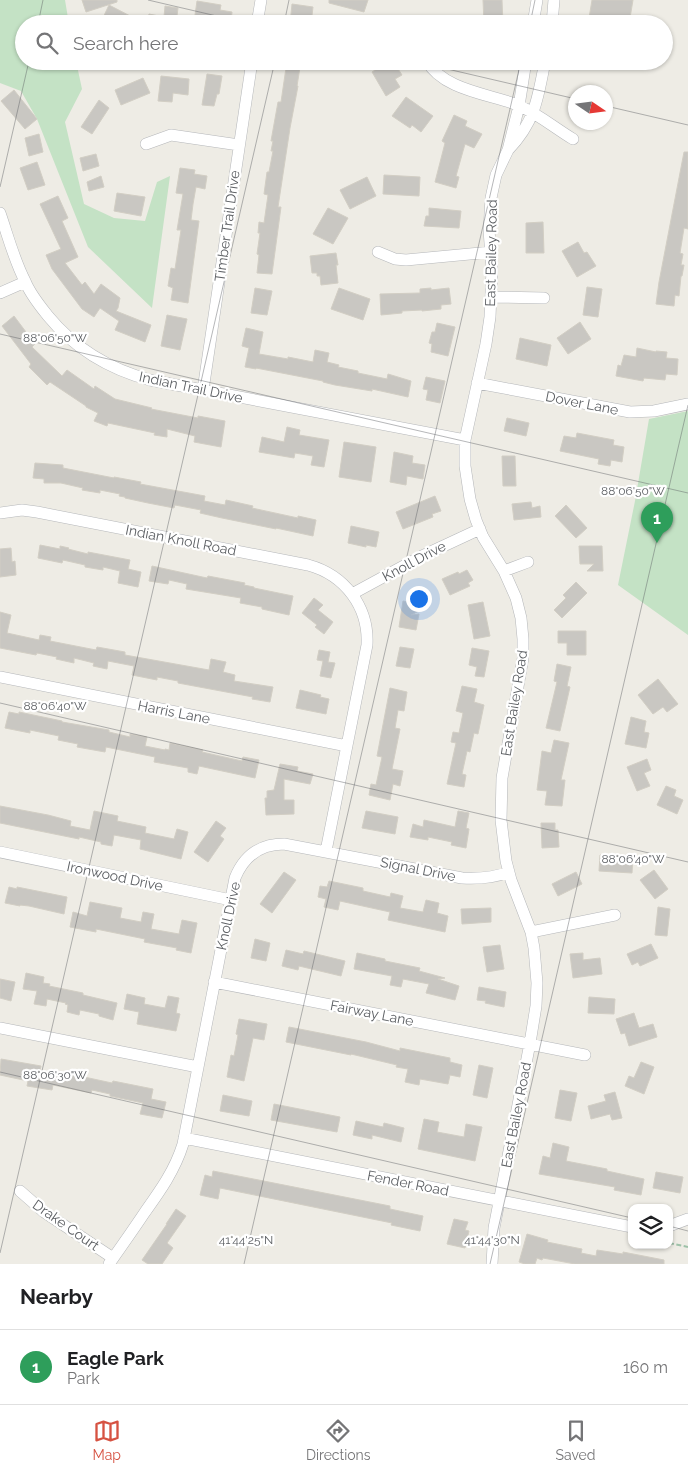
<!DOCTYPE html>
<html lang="en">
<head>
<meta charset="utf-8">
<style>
  body { margin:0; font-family:Raleway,sans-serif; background:#f2f2f2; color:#202124 }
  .controls { position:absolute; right:15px; bottom:15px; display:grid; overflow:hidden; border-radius:10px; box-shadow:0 1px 4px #0004 }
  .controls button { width:45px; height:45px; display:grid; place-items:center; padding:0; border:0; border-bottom:1px solid #e0e0e0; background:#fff; color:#202124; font:25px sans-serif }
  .compass { position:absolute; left:568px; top:85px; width:45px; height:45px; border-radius:50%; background:#fff; box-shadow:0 1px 4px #0004; rotate:103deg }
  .you { position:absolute; left:418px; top:598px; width:18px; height:18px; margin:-12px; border:4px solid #fff; border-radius:50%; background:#1a73e8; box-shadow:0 0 0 8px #1a73e833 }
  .badge { display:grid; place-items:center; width:32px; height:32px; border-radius:50%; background:#d65242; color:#fff; font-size:16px; font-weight:700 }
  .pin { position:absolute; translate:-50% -41px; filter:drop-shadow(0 1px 2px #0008) }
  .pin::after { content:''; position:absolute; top:26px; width:18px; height:15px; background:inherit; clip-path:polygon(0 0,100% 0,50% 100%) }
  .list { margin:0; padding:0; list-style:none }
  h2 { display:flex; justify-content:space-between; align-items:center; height:65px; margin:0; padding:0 20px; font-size:21px }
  h2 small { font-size:16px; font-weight:400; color:#757577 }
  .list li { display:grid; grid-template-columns:32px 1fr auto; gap:15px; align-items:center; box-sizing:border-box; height:75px; padding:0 20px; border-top:1px solid #e0e0e0 }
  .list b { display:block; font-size:19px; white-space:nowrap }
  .list p { margin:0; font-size:16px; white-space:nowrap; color:#757577 }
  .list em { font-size:16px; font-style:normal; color:#757577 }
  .icon { flex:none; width:28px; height:28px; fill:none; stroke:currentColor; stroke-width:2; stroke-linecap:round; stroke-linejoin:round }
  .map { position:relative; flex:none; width:688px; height:1264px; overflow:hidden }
  .search { position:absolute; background:#fff; box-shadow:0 1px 4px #0004; left:15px; right:15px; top:15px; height:55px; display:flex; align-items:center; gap:12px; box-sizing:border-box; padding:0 18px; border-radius:28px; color:#757577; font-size:19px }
  .sheet { height:140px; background:#fff }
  nav { display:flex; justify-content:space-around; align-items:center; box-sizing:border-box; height:70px; border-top:1px solid #e0e0e0; background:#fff; font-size:14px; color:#757577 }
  nav a { display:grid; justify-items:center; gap:2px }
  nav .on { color:#d65242 }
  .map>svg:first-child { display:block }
  .green { fill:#c4e2c5 }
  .building { fill:#c9c7c2; stroke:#d2cec4 }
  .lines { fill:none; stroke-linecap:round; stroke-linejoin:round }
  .minor-casing { stroke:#b5b7ba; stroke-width:12 }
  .path { stroke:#9dc1a8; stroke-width:2; stroke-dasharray:5 2.5; stroke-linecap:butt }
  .minor { stroke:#fff; stroke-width:11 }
  .ticks { fill:none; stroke:#5d6064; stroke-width:1; stroke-opacity:0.45 }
  .labels { text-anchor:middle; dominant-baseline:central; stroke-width:4.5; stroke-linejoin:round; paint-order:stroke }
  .street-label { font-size:14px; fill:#5d6064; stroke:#fff }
  .ticks-label { font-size:12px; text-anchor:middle; fill:#5d6064; stroke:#fff; stroke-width:4.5; stroke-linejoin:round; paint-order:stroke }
</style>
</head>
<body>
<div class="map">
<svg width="688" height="1264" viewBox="0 0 688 1264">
  <rect width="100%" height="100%" fill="#eeece5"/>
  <!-- green -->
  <path class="green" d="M0,0H65L69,24H24V61H76L82,89L65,122L84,204L114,218L145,221L157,182L170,176L152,308L88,247L37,119L21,91L0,83Z
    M688,411V635L618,585L635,501L649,419Z"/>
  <!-- building -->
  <path class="building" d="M82,0H117V2L86,12Z
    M329,0H368L364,12L329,3Z
    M483,0H502L503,24H484Z
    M592,0H633L629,24H620L589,18Z
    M197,1L221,5L220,10L232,12L231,22L195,15Z
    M292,4L313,7L311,24H290Z
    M109,5L134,18L130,24H100Z
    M165,6L178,8L176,24H147L149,14L164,17Z
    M287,61H301L297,86H298L290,128L278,207H281L272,274L257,273L259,255L257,254L260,233H258L259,222L264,223L268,195L264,194L267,172H269L273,151H271L273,141H271L278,102H281Z
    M389,61H393L402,75L395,79L400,87L386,96L372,72Z
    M207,74L222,76L219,94H217L214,106L202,105Z
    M161,76L189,79L188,95L173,93L172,102L158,101Z
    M143,78L150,93L121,105L115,90Z
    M14,90L37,119L25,129L1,101Z
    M406,97L433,116L421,132L412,125L410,128L392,116Z
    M99,100L109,108L92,134L81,127Z
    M454,115L467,121L465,126L482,134L474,148L465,144L456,176L459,177L456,188L435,182L445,143L442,141Z
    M39,134L43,152L29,156L25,138Z
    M684,152H688V229L684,228L680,253L683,254L681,265H684L682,276H681L679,296L675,295L674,306L656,304L659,282Z
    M96,154L99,166L83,171L80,158Z
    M37,162L45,185L28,190L20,168Z
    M180,168L195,170L194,174L207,176L205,189L196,187L193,204L191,220L199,221L188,303L171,300L173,288L168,286L171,268L175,269L181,230H177L183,194L176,193Z
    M384,175L420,177L419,196L383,194Z
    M101,176L104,187L89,191L87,182Z
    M367,177L376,196L350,209L340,190Z
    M117,193L145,197L141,216L114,211Z
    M58,196L68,218L62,221L78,257L65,263L82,285L85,282L94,294L101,284L120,298L118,308L116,311L151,325L145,342L115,330L119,321L100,308L94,317L82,309L52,269L46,255L61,249L40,204Z
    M328,208L348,218L333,244L313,234Z
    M429,208L461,211L459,228L424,226L426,216H429Z
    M543,222L544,253H526V223Z
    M578,242L584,253L587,252L596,266L577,277L562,251Z
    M336,253L338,265H336L338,283L321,285L320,276H317V273H312L310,256Z
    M587,287L602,289L598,317L583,315Z
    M255,288L272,291L267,315L251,313Z
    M339,288L370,299L363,320L331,309Z
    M431,288V290L449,288L451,304L441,305V309L422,311V310L402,311V313L381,315L380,294L420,293V289Z
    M167,315L187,319L180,350L161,346Z
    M14,316L35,344L32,347L62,376L67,370L94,389L95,386L115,399L152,408L151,409L198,418V416L225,421L221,447L194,442L195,436L167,429V437L154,435L155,433L108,423L107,426L94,421L98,413L86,407V406L50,382L47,385L29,367L31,364L2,326Z
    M580,322L591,339L568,354L557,338Z
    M437,323L455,327L448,356L431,352L432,344L429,343L432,332H435Z
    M246,328L263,332L259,354L288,359V357L313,362L315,350L329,353L327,362L339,365L338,367L358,371V373L387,379L388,374L411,381L408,397L372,389V391L335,385L323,382V381L256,368V369L245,367L249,348L242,346Z
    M520,338L551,345L547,366L516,359Z
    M637,348L656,352V351L667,352L666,358L678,359L677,375L666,374L665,380L644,378L643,381L616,376L618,365L621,366L624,355L636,357Z
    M426,377L445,381L440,403L426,400L428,390L423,389Z
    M507,418L529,423L526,436L504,431Z
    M287,427L300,430L299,435L329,440L324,467L311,465L313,456L295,453L294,458L259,452L262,437L284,442Z
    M577,433L614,440L613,445L624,447L622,462L611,460L610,466L598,464L599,459L560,451L564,436L576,438Z
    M344,442L376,447L371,482L339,477Z
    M394,452L413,456L412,463L425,465L423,479L407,476L406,485L390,482Z
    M502,456H515L516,486H503Z
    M35,463L63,465V468L114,478V477L141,482L140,484L205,496L204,501L225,505L226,500L253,506L252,508L298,518V516L316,520L313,536L276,528V529L222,518L200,513L201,510L175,505L174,508L148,503L125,498V497L119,496L120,494L100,490V493L82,490L83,488L61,483H44V479L33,478Z
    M435,496L441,511L432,514L433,517L403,529L396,512Z
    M531,502L532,508L540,506L541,517L514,520L512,504Z
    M566,505L587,528L576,538L555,516Z
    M351,526L379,532L376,547L366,545V547L348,543Z
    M40,545L60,549V546L69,548L68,549L88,554V552L130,560L128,569L141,572L138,587L118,583L120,571L103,567V570L85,567V565L63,560L62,563L38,558Z
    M579,546H602L603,571H587L594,564H580Z
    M11,548L12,562L15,561L16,575L0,577V549Z
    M152,566L207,578L208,576L245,583L244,585L254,587V588L293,596L289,615L262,609V607L240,603L241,598L186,589L187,584L169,580L168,584L149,581Z
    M467,570L473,580L468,583L470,586L450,595L442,579L458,572L459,574Z
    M576,582L587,593L562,618L554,610L566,598L563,595Z
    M314,598L323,605L318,610L333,622L324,634L315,627L317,625L302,613Z
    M403,601L429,606L411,615L419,614L416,630L399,627Z
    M483,602L490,636L474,639L468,605Z
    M0,612L11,615L7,633L39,640L40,635L51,637L50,641L96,650L97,647L125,652V655L209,670L211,659L226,662L223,672L235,675L234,681L273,687L270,702L252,699L253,697L178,683V681L157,677V680L132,675L134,666L108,661L107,669L93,666L94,663L74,658V663L56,659L57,657L37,653L36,655L0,648Z
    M558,631H586V655H567V643H558Z
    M400,647L414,649L410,668L396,666Z
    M472,648L489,651L484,677L475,676L477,667L469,665Z
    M319,650L330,652L328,662L335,663L331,678L320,676L323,661L317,660Z
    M557,664L571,667L567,686L570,687L560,731L546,728L557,682L554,681Z
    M658,679L678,704L667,712L663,707L653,714L638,695Z
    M462,686L477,689L474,702L484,705L478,734L474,733L470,752L467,751L462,774L466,775L464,787L447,784L456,743L451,742L453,732L459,733L463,713L456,711Z
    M390,688L407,692L404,711L398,710L395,728L400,729L392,769L403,771L400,786L393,784L390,800L369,795L371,784L376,785L382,757L377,756Z
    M300,690L321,695L320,697L329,699L326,714L296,708Z
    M9,712L19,714V712L62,721V722L109,730V732L130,737V734L147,737L145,746L165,750V749L169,750L170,743L203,750L202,752L242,761L243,757L259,760L255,778L199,766L197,774L188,772V768L154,762L155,757L106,747L105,752L77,747L78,744L58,740L59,736L30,730V733L5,728Z
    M631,717L646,721L644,732L649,733L646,748L625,744Z
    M554,740L569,743L561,780H565L562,806L545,805L547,791L537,790L542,751L551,753Z
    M647,759L651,770L644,773L650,786L637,791L627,767Z
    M280,764L298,767L297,771L313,774L310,784L284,779V800H294V814L266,815L265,798H267V791L274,790Z
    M666,786L676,790L674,796L683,800L677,814L657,805Z
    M0,806L48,815L71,821L70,826L90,830L94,811L118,816L117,821L146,827L145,833L174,839L177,829L188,832L181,859L140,849L141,840L114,835L112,846L101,844V842L79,837V839L0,823Z
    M366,811L398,817L395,834L362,828Z
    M458,811L469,813L466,828L469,829L466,848L451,845L452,842L428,837V840L410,837L413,824L423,827L424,820L455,827Z
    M216,821L226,828L220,836L224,839L208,862L194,852Z
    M541,823H555V830H558L559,847L542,848Z
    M600,855L633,857L632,873L599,871Z
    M654,870L668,889L655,899L640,880Z
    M284,872L296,880L272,913L260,904Z
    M576,872L582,884L558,896L552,884Z
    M329,881L363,888V891L390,897L391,893L403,896L400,908L423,912L426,900L439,903L437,913L448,916L445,932L388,920L390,912L340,901L338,910L324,907L326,899L318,897L320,886L327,887Z
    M9,887L17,889V887L67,897L64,914L29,906L20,905V906L5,903Z
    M90,902L122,908L120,918L141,922L143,912L154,914L151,929L179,934L182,920L197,923L191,953L176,950L177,948L144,942L145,939L96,929V932L70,927L73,912L87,916Z
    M658,907L670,909L667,936L655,935Z
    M491,908V922L462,924L461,909Z
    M255,939L270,943L266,961L251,958Z
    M651,944L658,958L640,966L638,962L632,965L627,954Z
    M500,945L504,969L487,972L483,947Z
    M286,950L303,954L304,951L345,961L341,976L299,966L298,970L282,966Z
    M357,953L385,959V961L420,968L419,971L445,978L438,979L459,986L455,1000L426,993L429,984L403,979L401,987L390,985L392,976L354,969Z
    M583,953V960L600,958L602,974L573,978L570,954Z
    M26,973L44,977L43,983L50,984L49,986L83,993V995L117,1003L113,1020L99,1016V1014L80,1010L79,1015L67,1012L68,1005L65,1004L66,1003L47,999L46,1006L34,1004L37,991L23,989Z
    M0,979L15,982L11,1001L0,998Z
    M479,987L506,992L504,1007L485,1003L486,1001L477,1000Z
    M127,994L145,998L144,1004L165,1008L168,996L179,998L176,1013L180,1014L176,1031L137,1024L139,1012L124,1009Z
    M589,997L615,999L614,1014L588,1013Z
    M634,1013L639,1028L653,1024L657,1037L629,1046L625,1033L621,1034L616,1019Z
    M239,1019L267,1024L264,1040L253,1038L244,1081L227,1077L231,1055L234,1056L238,1035L236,1034Z
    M289,1027L366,1042L400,1051V1048L450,1058V1062L462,1065L460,1077L450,1075L448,1084L420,1079L419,1085L405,1082L408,1069L396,1067L397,1065L351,1054V1055L286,1042Z
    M1,1059L41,1066L40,1071L65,1076L66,1071L75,1073V1075L112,1083L113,1081L153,1089L151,1099L166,1102L162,1118L140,1114L143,1103L110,1096V1094L92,1090L91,1093L53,1085L52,1090L27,1086L28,1081L0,1075Z
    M641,1062L654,1067L644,1094L625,1086L629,1076L634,1078Z
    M479,1065L493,1068L487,1098L473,1095Z
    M560,1090L577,1093L571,1121L555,1118Z
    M615,1092L622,1118L612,1120L610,1114L591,1119L588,1106L606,1101L604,1095Z
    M223,1095L252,1101L249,1116L220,1111Z
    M274,1104L340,1117L337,1132L271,1120Z
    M424,1119L439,1122L437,1132L464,1137L466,1124L482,1127L475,1161L418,1149Z
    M356,1121L383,1127L384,1123L404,1128L401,1142L372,1135V1139L353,1135Z
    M553,1143L569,1147L566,1161L607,1169V1171L644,1179L641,1195L614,1190L615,1187L539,1174L543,1156L550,1158Z
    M213,1171L390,1206V1209L423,1216L420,1231L391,1225L392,1223L220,1188L218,1199L200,1195L205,1175L212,1177Z
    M656,1172L683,1177L680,1193L653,1188Z
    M176,1209L186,1216L167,1243L173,1248L162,1264H148L142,1260L167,1224H166Z
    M454,1219L468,1222L465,1230L469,1231L465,1248L447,1244Z
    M527,1234L548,1240L547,1242L582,1249L581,1253L596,1256L597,1250L623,1254V1252L664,1260V1264H575L543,1258L542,1260L537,1258L535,1264H525L519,1262Z"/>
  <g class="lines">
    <!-- minor casing -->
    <g class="minor-casing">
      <path id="minor" d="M257,24L261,0
        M420,24V21
        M533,24L537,0
        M552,24L554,0
        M427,61C443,90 489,94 518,105C538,114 555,128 573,139
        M146,144L171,135L239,145
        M508,150C535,122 538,98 545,61
        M0,213C8,236 14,260 25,281C30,294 40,306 48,316C75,349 109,369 150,380L465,440
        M378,252L395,259L406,260L491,252
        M0,293L25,282
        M492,297L544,298
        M477,383L630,412L654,411L688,404
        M203,390L252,61
        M0,513L22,510L37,512L308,565C345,575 369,607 367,645L326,851
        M504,571L528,562
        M352,594L422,556L480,529
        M0,677L347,746
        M0,852L231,900
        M531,932L615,915
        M214,982L585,1055
        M0,1028L198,1067
        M184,1138L632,1227
        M20,1191L44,1212L113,1258
        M669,1226L688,1219
        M109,1264C121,1247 133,1230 145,1212C160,1191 175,1170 183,1144L235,878C244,856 260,844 284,844L462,878C479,879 493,878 509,872
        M492,1264L494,1228L530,1043L536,1006L537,983L534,948L531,932L511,880L506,861L501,820L502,778L523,658V639L521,618L516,598L504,571L483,537L476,520L470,499L465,466V440L486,344L490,317L492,269L489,230L491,198L496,175L508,150L519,106L526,61"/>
    </g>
    <!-- path -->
    <path class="path" d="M669,1243L688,1247"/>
    <!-- minor -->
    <use href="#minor" class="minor"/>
  </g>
  <!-- ticks -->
  <path class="ticks" d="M148,0L251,24M38,24L43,0M284,24L289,0M530,24L535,0M413,61L576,99M606,106L688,125M0,187L29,61M0,334L688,493M0,703L688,862M0,1072L632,1218M669,1226L688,1231M0,1253L275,61M244,1264L521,61M490,1264L688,405"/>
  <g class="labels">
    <!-- street labels -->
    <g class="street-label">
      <text transform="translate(227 226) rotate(-82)">Timber Trail Drive</text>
      <text transform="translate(491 253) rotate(-89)">East Bailey Road</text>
      <text transform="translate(191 387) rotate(12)">Indian Trail Drive</text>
      <text transform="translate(582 403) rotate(11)">Dover Lane</text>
      <text transform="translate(181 540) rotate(11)">Indian Knoll Road</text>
      <text transform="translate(414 561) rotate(-28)">Knoll Drive</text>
      <text transform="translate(514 703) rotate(-81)">East Bailey Road</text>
      <text transform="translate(174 712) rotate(11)">Harris Lane</text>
      <text transform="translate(418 869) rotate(11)">Signal Drive</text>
      <text transform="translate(115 876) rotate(12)">Ironwood Drive</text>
      <text transform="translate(228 916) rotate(-78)">Knoll Drive</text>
      <text transform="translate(372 1013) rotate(11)">Fairway Lane</text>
      <text transform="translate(516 1115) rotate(-79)">East Bailey Road</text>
      <text transform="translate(408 1183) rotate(11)">Fender Road</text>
      <text transform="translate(66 1225) rotate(35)">Drake Court</text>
    </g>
  </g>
  <g class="ticks-label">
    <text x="55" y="342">88°06'50"W</text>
    <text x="633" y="495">88°06'50"W</text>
    <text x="55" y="710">88°06'40"W</text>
    <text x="633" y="863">88°06'40"W</text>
    <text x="55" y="1079">88°06'30"W</text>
    <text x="246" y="1244">41°44'25"N</text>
    <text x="492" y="1244">41°44'30"N</text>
  </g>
</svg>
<div class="controls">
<button><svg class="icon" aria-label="layers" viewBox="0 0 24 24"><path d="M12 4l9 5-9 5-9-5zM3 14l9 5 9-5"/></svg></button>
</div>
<svg class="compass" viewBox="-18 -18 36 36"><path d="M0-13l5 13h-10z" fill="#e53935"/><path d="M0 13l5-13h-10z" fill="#757577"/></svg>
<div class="you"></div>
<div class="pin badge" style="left:657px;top:543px;background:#2e9e5b">1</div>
<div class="search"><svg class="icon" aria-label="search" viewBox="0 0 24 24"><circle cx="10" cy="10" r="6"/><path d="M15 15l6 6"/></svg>Search here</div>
</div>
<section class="sheet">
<h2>Nearby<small></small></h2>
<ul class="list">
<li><span class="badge" style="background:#2e9e5b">1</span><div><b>Eagle Park</b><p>Park</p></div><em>160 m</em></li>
</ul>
</section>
<nav>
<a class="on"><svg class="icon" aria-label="map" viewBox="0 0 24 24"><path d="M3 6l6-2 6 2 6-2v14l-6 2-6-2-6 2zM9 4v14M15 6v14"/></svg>Map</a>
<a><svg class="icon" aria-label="directions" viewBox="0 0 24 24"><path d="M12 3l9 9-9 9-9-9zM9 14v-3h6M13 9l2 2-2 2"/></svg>Directions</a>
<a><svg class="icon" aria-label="saved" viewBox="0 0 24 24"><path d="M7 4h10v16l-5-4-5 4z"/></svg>Saved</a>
</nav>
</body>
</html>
